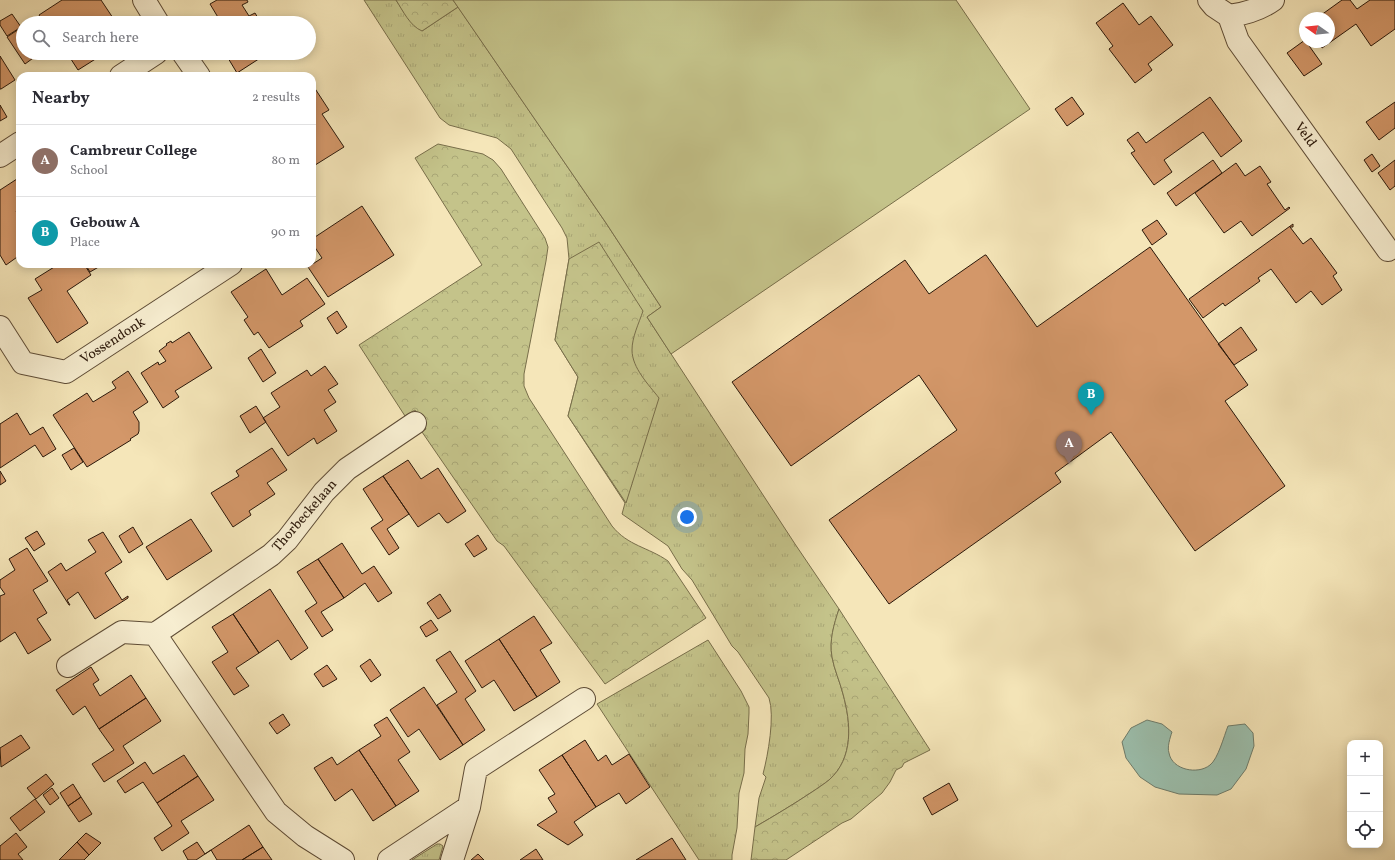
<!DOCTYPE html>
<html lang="en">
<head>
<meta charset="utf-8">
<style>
  body { margin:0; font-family:Vollkorn,serif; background:#f2f2f3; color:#2b2b33 }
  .controls { position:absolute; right:12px; bottom:12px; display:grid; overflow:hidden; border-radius:8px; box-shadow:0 2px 10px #0003 }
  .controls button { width:36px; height:36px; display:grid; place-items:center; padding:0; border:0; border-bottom:1px solid #e1e1e2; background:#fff; color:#2b2b33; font:20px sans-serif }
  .compass { position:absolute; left:1299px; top:12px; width:36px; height:36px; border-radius:50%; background:#fff; box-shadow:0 2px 10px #0003; rotate:285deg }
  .you { position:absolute; left:687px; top:517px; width:14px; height:14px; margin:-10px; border:3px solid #fff; border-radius:50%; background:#1a73e8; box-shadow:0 0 0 6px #1a73e833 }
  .badge { display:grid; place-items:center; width:26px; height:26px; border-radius:50%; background:#2563eb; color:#fff; font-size:13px; font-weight:700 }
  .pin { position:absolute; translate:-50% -33px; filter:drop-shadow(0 1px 2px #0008) }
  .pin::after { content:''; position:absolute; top:21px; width:14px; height:12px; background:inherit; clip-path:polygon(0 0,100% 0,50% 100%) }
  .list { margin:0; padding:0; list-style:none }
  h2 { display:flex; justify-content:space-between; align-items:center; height:52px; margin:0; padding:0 16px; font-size:17px }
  h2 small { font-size:13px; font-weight:400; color:#7c7c81 }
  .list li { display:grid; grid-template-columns:26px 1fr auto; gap:12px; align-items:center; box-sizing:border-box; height:72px; padding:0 16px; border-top:1px solid #e1e1e2 }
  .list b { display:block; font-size:15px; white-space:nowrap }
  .list p { margin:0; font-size:13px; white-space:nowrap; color:#7c7c81 }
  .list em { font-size:13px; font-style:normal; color:#7c7c81 }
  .icon { flex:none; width:22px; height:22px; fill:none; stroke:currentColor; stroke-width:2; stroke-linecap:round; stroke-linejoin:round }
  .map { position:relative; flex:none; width:1395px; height:860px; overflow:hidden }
  .search { position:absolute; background:#fff; box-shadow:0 2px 10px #0003; left:16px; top:16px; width:300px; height:44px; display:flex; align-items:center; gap:10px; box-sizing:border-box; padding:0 14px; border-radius:22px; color:#7c7c81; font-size:15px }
  .panel { position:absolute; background:#fff; box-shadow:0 2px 10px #0003; left:16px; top:72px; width:300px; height:196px; border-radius:12px }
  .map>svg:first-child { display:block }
  .grass { fill:url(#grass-tufts); stroke:#786e4a }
  .forest { fill:url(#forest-crowns); stroke:#786e4a }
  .garden { fill:#c4c38a; stroke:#786e4a }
  .water { fill:#9cc0ae; stroke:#6f7d6c }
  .building { fill:#d39769; stroke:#2b180a }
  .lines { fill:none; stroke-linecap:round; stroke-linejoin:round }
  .minor-casing { stroke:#5e4c36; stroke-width:24 }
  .minor { stroke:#f8efd2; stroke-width:22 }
  .labels { text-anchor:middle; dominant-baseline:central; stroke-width:4; stroke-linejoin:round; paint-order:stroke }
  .street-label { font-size:14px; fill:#2b180a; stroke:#f8efd2 }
</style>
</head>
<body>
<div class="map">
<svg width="1395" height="860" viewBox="0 0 1395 860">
  <defs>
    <pattern id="grass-tufts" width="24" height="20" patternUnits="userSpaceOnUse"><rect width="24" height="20" fill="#c4c38a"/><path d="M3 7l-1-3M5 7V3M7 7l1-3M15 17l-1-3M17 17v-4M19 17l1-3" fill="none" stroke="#a9a776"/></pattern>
    <pattern id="forest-crowns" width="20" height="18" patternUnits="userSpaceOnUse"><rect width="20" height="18" fill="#c4c38a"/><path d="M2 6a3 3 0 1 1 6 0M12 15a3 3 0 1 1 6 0" fill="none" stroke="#a9a776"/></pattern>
  </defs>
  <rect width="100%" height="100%" fill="#f5e6b9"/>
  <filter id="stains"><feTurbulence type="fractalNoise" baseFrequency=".005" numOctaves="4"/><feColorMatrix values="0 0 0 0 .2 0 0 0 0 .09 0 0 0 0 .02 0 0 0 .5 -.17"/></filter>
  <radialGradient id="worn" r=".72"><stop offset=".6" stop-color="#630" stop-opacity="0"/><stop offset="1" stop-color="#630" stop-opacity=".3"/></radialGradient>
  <!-- grass -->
  <path class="grass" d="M364,0H396L405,14L422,31L458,7L606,223L661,307L647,317L795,544L839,609C834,625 829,640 832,657C834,669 840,682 843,694C851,723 854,758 829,780C824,784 818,788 812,792C794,804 774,816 755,827L759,798L766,777L763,774C768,755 775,716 769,698L738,652L732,646L692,580L682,569L668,546L622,514L625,503L568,416L578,377L555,340L569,259L567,238L562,228L511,149L497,138L449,125L440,118Z
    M708,640L741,691L749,707V713L748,734L745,749L744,773L739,793L737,828L732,855V860H699L597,704Z
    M437,844H440L443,846L439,860H412Z"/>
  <!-- forest -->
  <path class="forest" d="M396,0H453L458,7L422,31C410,26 403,11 396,0Z
    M438,144L483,154L493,160L501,169L545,238L548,247L546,261L524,374V386L529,398L612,526C628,546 648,547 668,561L706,618L605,684L504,546L497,541L422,432L426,429L415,410L405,416L359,345L482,265L415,158Z
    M599,242L643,311C639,323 632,337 632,350C632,368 649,385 659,398L626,503L568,416L578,377L555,340L569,259Z
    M839,609L930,750L904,763L902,767L896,770L890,782L882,793L851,819L842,823L786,860H751L755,827C774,816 794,804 812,792C818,788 824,784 829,780C854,758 851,723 843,694C840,682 834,669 832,657C829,640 834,624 839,609Z"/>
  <!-- garden -->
  <path class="garden" d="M453,0H956L1030,109L671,354L647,317L661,307L606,223Z"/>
  <!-- water -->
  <path class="water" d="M1147,720L1162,724L1172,732C1170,738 1167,747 1169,753C1172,770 1198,775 1210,765C1218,759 1224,736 1228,726L1245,724L1253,733L1254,746L1246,769L1231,789L1217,795L1179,794L1155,787L1140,777L1126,758L1122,742L1131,728Z"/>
  <!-- building -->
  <path class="building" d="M62,0H101L113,18L106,23H44L39,15Z
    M217,0H247L248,2L242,5L249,16L255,13L261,23H212L219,19L210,4Z
    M1342,0H1350L1357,9L1370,0H1395V29L1371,46L1356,24L1322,48L1318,42H1329V18H1317Z
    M1123,3L1139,25L1151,16L1173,45L1148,64L1152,70L1135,83L1109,49L1113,46L1096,23Z
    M12,14L21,27L7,36L0,25V21Z
    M22,27L23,53H40L25,64L7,37Z
    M1305,40L1322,64L1304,76L1287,53Z
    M67,53H105L78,70Z
    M225,53H268L237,73Z
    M0,56L15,80L1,89H0Z
    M312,84L329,110L322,114L344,147L312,167Z
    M1072,97L1084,114L1067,126L1055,109Z
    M1210,97L1242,141L1221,157L1203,132L1164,160L1172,172L1154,185L1131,153L1135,151L1127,140L1138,132L1146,143Z
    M1395,102V128L1379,140L1366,122Z
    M0,105L7,117L0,121Z
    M1372,154L1380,166L1372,172L1364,160Z
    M1213,160L1222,173L1176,206L1167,193Z
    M1395,160V186L1390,190L1378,173Z
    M1236,163L1245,176L1260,166L1271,182L1267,184L1285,210L1289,207L1290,208L1252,236L1241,221L1224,233L1195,193Z
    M20,177V208L16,211L20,217V255L6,265L0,255V190Z
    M362,206L394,255L328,297L308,267L322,258L312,243V239Z
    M1157,220L1167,234L1152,245L1142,230Z
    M1293,224V227H1290L1303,244L1311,238L1337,273L1333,276L1342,290L1322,305L1311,291L1296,303L1271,269L1258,278L1260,281L1225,306L1223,303L1203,318L1189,299Z
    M1150,247L1248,385L1225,401L1285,486L1195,551L1111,432L1055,473L1061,482L889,604L829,520L957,430L919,375L791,466L732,382L905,260L929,294L985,255H986L1037,327Z
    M59,264H84L91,275L67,291L88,323L57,343L28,298L42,290L35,279Z
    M85,264H102V265L90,272Z
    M266,269L282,295L307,278L325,304L300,321L303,326L269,348L258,332L254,335L244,320L248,317L231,292Z
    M337,311L347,327L337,334L327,318Z
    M1241,327L1257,350L1234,365L1218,344Z
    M189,332L212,368L175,391L179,397L163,408L141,373L158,362L159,365L166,361L159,351L167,345L166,344L171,341L172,343Z
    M261,349L276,373L263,382L248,358Z
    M325,366L338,384L328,390L336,402L324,410L337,431L317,444L314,438L288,456L263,418L280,407L271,393L307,370L311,376Z
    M128,371L148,402L133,412L139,422V431L138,434L130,439L131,440L87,467L53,415L87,393L93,402L116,388L112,382Z
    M256,406L266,422L250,433L240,416Z
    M17,413L30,435L43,427L56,449L43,457L35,445L0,468V424Z
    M74,448L83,462L71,470L62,455Z
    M272,448L287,470L267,483L275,494L249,511L251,515L233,527L211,493L239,476L236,471Z
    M408,460L421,479L438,468L466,511L448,523L446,522L439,513L418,527L383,476Z
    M0,471L6,481L0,485Z
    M383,476L409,514L387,529L399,548L389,555L371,528L383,520L363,489Z
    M191,519L212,551L167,580L146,547Z
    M133,527L143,544L129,553L119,536Z
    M37,531L45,544L34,551L25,538Z
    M103,532L122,562L105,573L122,600L128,596V598L95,619L78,592L67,600L70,605H69L48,572L61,563L66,571L96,552L88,540Z
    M478,535L487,549L474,557L465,544Z
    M342,543L362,574L374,566L392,593L378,602L365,583L344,598L318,559Z
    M27,548L48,581L33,590L47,613L37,619L51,640L28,654L15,632L0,642V596L5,594L0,587V580L15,570L9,559Z
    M318,559L344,598L321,612L333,630L322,637L305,611L317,603L297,572Z
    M270,589L308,648L291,660L278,640L259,653L233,614Z
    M440,594L451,611L438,619L427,603Z
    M233,614L259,653L236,668L249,686L234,695L212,662L228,652L212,627Z
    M534,616L552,643L540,650L560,682L537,697L499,639Z
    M431,620L438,630L426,637L420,627Z
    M499,639L537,697L514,711L494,680L482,688L465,661Z
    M450,651L476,691L465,699L485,730L463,745L437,705L457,692L436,660Z
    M370,659L381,675L371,682L360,666Z
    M327,665L337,679L323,687L314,674Z
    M91,667L99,680L93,684L100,696L131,675L146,698L99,729L85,706L73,715L56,690Z
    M424,687L463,745L440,760L419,729L408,737L390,710Z
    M146,698L161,721L123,746L134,763L104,782L92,764L114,750L99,729Z
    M283,714L290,725L277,734L269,723Z
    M387,717L410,752L398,760L419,791L396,806L359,750L381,736L374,725Z
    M21,735L30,748L1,767L0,748Z
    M585,740L598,761L606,755L612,765L629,754L650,787L626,804L619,793L596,807L562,755Z
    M359,750L396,806L373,821L352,789L335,801L314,768L332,757L337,765Z
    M184,755L198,776L157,803L143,782L125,793L117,781L145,762L153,774Z
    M562,755L596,807L574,822L583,835L568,845L537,825L557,812L548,798L555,794L539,770Z
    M46,774L54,784L36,799L27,788Z
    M198,776L214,800L181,821L189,833L162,851L154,838L172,826L157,803Z
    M949,783L958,800L932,815L923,798Z
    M73,784L81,797L68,806L60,793Z
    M52,788L59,798L50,805L43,795Z
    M81,797L92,814L79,822L68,806Z
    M35,799L45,812L20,831L10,818Z
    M249,825L263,847L242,860H217L211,850L196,860H188L183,851L197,842L205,854Z
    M16,833L27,847L18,854L23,860H0V846Z
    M86,833L101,843L89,855L77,842Z
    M672,838L686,860H636Z
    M77,842L89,855L84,860H59Z
    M263,847L272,860H242Z
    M536,849L543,860H520Z
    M478,854L484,860H471Z"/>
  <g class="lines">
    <!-- minor casing -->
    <g class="minor-casing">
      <path id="minor" d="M144,0L158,23
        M1209,0L1214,6L1229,16C1245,14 1259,10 1273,0
        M1229,16L1238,41L1388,250
        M183,53L199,76
        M121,76L156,53
        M0,156L20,143
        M0,327L23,363L66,372L231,264
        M68,666L122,632L155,634
        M343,860L305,836L276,812L155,634L271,555L287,540L324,492L347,469L415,423
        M389,860L469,807
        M452,860L469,807L476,769L584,699"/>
    </g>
    <!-- minor -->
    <use href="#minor" class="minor"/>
  </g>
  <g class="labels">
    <!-- street labels -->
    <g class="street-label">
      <text transform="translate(1305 135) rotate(54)">Veld</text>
      <text transform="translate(113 341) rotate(-33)">Vossendonk</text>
      <text transform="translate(305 516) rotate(-49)">Thorbeckelaan</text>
    </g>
  </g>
  <rect width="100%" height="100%" filter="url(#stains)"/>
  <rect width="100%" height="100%" fill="url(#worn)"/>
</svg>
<div class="controls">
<button>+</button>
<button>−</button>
<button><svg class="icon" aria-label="locate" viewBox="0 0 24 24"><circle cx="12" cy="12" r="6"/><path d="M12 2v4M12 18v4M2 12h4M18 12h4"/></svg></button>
</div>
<svg class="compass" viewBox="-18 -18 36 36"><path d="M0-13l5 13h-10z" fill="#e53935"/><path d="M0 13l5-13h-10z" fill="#7c7c81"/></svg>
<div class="you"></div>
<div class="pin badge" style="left:1069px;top:464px;background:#8d6e63">A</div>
<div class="pin badge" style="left:1091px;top:415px;background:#0f9aa8">B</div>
<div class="search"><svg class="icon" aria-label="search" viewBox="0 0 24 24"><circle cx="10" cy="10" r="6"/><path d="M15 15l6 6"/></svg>Search here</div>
<section class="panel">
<h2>Nearby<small>2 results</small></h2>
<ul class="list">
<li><span class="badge" style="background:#8d6e63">A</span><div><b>Cambreur College</b><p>School</p></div><em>80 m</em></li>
<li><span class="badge" style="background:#0f9aa8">B</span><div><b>Gebouw A</b><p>Place</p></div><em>90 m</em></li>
</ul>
</section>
</div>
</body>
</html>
